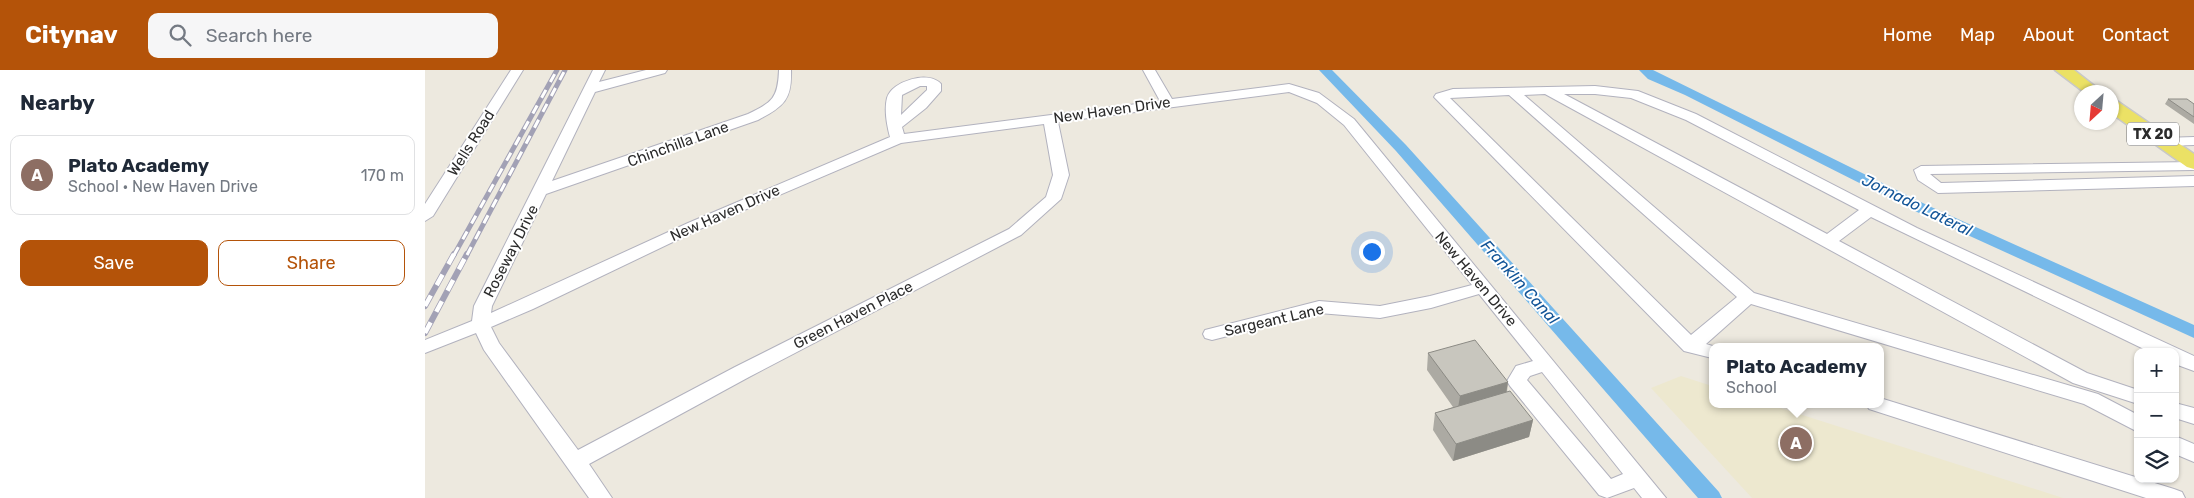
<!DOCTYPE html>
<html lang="en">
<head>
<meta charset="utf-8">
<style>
  body { margin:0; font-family:Rubik,sans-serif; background:#f6f6f7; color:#1f2937 }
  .controls { position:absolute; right:15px; bottom:15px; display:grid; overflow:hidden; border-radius:10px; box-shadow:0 1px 4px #0004 }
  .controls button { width:45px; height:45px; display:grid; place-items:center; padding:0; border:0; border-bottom:1px solid #e0e1e3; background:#fff; color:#1f2937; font:25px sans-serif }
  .compass { position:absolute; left:1649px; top:15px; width:45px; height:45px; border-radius:50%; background:#fff; box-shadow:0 1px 4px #0004; rotate:206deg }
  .you { position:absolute; left:946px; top:181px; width:18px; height:18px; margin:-12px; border:4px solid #fff; border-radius:50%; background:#1a73e8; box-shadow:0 0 0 8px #1a73e833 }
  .badge { display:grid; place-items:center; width:32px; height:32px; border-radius:50%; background:#b45309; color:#fff; font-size:16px; font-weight:700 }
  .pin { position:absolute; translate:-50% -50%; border:2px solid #fff; box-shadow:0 1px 5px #0006 }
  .popup { position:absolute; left:1284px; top:273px; width:175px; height:65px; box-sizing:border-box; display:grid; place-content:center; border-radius:10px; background:#fff; filter:drop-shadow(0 1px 4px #0005); font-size:16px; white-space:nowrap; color:#747a83 }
  .popup b { font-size:19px; color:#1f2937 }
  .popup::after { content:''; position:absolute; left:50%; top:100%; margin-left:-10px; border:10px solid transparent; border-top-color:#fff }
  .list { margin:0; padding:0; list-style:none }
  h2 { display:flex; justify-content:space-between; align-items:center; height:65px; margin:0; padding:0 20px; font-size:21px }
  h2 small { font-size:16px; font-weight:400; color:#747a83 }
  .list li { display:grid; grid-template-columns:32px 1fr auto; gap:15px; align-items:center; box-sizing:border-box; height:80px; margin:0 10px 10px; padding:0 10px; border:1px solid #e0e1e3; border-radius:10px }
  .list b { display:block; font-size:19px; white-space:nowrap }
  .list p { margin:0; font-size:16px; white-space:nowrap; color:#747a83 }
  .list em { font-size:16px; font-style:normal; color:#747a83 }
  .actions { display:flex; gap:10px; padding:15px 20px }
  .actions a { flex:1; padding:11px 0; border:1px solid #b45309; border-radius:10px; text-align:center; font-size:18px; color:#b45309 }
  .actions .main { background:#b45309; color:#fff }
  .icon { flex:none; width:28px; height:28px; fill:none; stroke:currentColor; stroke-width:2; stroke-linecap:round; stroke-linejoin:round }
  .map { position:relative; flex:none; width:1769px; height:428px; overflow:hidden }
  header { display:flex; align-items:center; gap:30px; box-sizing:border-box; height:70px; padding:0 25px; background:#b45309; color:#fff }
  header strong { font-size:24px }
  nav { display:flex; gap:28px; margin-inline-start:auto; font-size:18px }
  .search { width:350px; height:45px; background:#f6f6f7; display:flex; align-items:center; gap:12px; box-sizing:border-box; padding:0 18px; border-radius:10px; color:#747a83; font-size:19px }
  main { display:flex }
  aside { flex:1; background:#fff }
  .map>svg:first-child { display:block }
  .education { fill:#ede8cf }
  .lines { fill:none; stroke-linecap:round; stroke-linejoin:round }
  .canal { fill:#76b9ea; fill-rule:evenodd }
  .minor-casing { stroke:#b2b2be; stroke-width:2 }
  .major-casing { stroke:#c8c8c8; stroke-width:3 }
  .minor { fill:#fff; fill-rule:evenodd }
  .major { fill:#ebe165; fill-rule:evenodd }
  .rail-far1-casing { stroke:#a2a1b5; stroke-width:5 }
  .rail-casing { stroke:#a2a1b5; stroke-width:6 }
  .rail-far1 { stroke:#fff; stroke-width:3; stroke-dasharray:9; stroke-linecap:butt }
  .rail { stroke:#fff; stroke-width:4.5; stroke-dasharray:12; stroke-linecap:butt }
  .wall { fill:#acaaa3 }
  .shaded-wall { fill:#8c8b85 }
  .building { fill:#c8c6be; stroke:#8c8b85 }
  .labels { text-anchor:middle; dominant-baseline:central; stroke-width:4; stroke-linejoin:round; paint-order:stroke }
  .shield { fill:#fff; stroke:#6b6b6b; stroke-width:1 }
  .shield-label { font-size:14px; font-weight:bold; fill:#2c2c2c }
  .street-label { font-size:15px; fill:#2c2c2c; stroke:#fff }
  .water-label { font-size:16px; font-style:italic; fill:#135598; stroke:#fff }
</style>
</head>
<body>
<header>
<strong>Citynav</strong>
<div class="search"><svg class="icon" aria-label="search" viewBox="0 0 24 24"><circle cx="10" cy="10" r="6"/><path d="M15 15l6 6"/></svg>Search here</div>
<nav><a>Home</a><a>Map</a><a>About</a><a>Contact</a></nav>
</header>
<main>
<aside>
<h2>Nearby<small></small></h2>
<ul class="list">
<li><span class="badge" style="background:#8d6e63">A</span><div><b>Plato Academy</b><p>School · New Haven Drive</p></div><em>170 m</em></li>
</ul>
<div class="actions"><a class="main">Save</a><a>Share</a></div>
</aside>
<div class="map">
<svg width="1769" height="428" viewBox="0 0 1769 428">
  <rect width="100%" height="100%" fill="#ede9df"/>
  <!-- education -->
  <path class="education" d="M1256,306L1287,316V334H1343L1638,428H1327L1226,318Z"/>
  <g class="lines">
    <!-- canal -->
    <path class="canal" d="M894,0H907L981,75L1294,422L1297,428H1273L971,81Z
      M1214,0H1228L1504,136L1769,255V268L1492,142L1260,25L1223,9Z"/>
    <!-- minor casing -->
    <g class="minor-casing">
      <path id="minor" d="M86,0H98L8,146L0,151V134Z
        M168,0H180L174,12L221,0H242L240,3L170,22L127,111L323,44C347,32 353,29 354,0H366C367,30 359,36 333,50L121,124L67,236L66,243L263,153L465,67C462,56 459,40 462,28C467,11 504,0 516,14V21L501,38L477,57L479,64L735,31L718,0H730L747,29L864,14L894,23L929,49L1241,428H1217L1209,418L1182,428L1174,425L1085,316L1082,311L1091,296L1108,291L1054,224L1006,238L955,248L894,243L787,270L780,268L778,264L780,260L894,231L955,236L1005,226L1047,215L919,55L892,33L864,22L633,52L644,105L636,129L596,165L324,307L164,394L187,428H164L59,280L51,263L0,283V270L47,251L49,236ZM495,16H502V20L476,45L477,25ZM619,54L628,105L621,127L584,159L310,297L153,380L74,273L66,257L108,239L275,159L476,73ZM1117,302L1198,404L1186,409L1102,310L1105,306Z
        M1170,16L1213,21L1271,44L1492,158L1769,286V301L1750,294V282H1725L1446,147L1414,171L1662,303L1713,320V334L1648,313L1120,24L1099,25L1329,223L1673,324L1713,345V362L1659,334L1326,234L1281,274L1291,277H1287V288L1259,281L1009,27L1011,24L1028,19ZM1139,24H1170L1206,28L1261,50L1434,140L1402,164ZM1084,25L1312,227L1266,265L1025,28Z
        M1769,67V75L1738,76L1731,72L1738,68Z
        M1769,92V100L1505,104L1516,113L1769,106V116L1513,123L1493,110L1489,100L1496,96Z
        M1455,328L1749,419L1757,422L1760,428H1721L1444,339L1441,334H1455Z
        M1750,333L1769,338V354L1750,348Z
        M1750,366L1769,374V392L1750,384Z"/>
    </g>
    <!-- major casing -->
    <g class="major-casing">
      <path id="major" d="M1630,0H1649L1677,22H1659Z
        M1686,30L1692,31L1769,84V99L1762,97L1686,43Z"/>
    </g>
    <!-- minor -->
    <use href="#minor" class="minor"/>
    <!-- major -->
    <use href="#major" class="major"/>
    <!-- rail-far1 casing -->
    <g class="rail-far1-casing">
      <path id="rail-far1" d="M29,185L132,0
        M42,185L140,0"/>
    </g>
    <!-- rail casing -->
    <g class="rail-casing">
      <path id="rail" d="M0,236L29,184
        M0,263L42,184"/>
    </g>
    <!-- rail-far1 -->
    <use href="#rail-far1" class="rail-far1"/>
    <!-- rail -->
    <use href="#rail" class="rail"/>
  </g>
  <!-- wall -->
  <path class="wall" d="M1743,29L1769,34V54L1740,34Z
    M1003,283L1083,312L1082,322L1108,350L1104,367L1028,391L1008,360L1010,343L1028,337L1002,300Z"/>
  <!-- shaded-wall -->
  <path class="shaded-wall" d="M1083,312L1080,329L1032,344L1035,326Z
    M1108,350L1104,367L1028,391L1031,374Z"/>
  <!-- building -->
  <path class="building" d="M1743,29H1762L1769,34V47Z
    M1050,270L1083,312L1035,326L1003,283Z
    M1085,321L1108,350L1031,374L1010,343Z"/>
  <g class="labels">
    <!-- shield labels -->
    <rect class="shield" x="1702" y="52.5" width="52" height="23" rx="4"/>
    <g class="shield-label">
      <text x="1728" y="64">TX 20</text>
    </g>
    <!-- street labels -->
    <g class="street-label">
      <text transform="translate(687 40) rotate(-8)">New Haven Drive</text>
      <text transform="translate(46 73) rotate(-58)">Wells Road</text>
      <text transform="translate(253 74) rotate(-20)">Chinchilla Lane</text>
      <text transform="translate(300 143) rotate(-24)">New Haven Drive</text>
      <text transform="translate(86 181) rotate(-63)">Roseway Drive</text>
      <text transform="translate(1051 209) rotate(50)">New Haven Drive</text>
      <text transform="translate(428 245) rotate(-27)">Green Haven Place</text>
      <text transform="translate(849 250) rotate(-13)">Sargeant Lane</text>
    </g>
    <!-- water labels -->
    <g class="water-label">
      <text transform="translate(1492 135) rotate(26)">Jornado Lateral</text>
      <text transform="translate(1095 212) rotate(48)">Franklin Canal</text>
    </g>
  </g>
</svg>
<div class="controls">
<button>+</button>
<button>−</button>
<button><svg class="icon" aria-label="layers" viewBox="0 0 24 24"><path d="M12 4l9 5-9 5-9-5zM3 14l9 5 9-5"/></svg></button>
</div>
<svg class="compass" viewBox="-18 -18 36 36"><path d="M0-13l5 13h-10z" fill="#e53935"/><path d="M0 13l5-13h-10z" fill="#747a83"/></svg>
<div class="you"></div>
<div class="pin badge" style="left:1371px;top:373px;background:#8d6e63">A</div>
<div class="popup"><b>Plato Academy</b>School</div>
</div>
</main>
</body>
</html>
